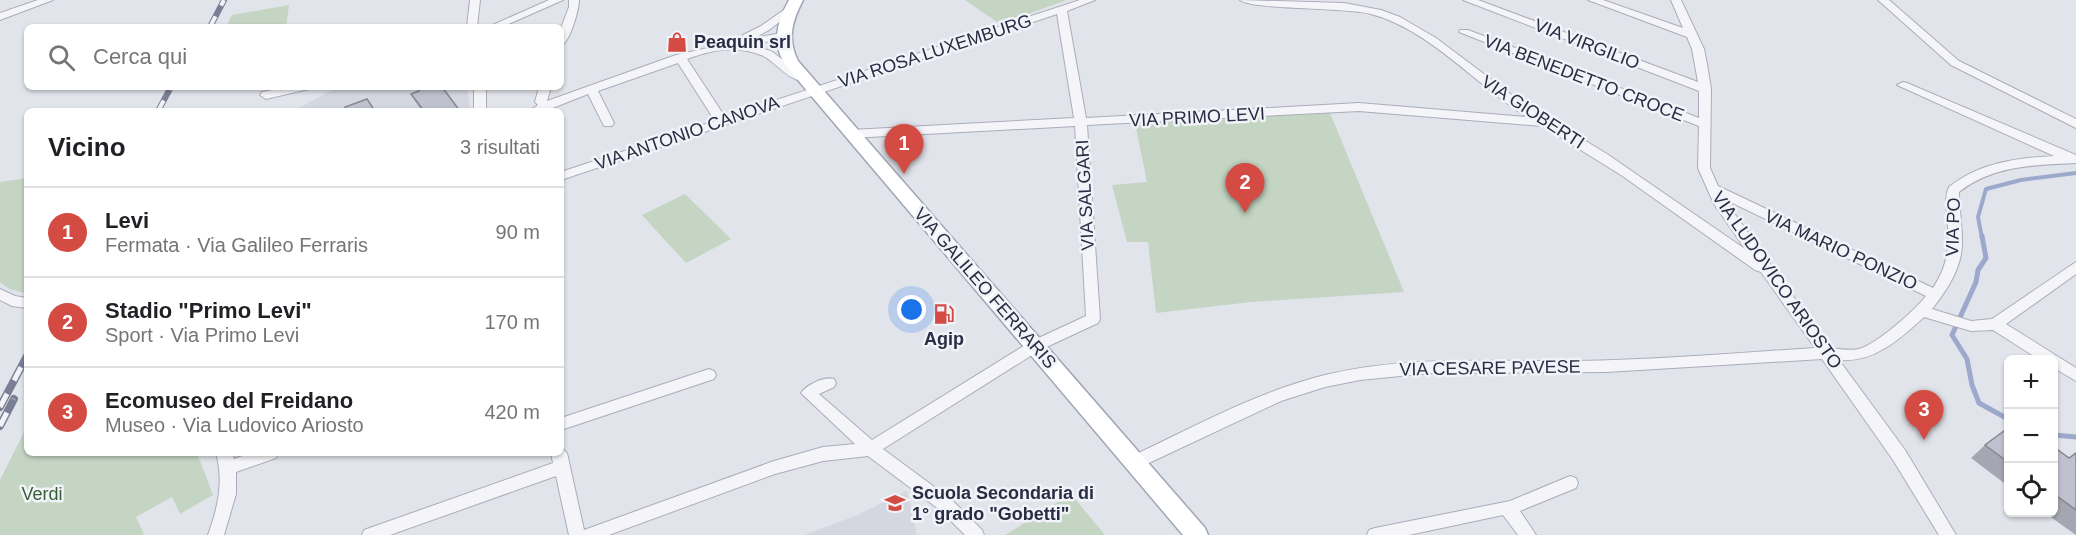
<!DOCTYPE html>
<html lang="it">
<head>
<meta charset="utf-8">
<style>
  body { margin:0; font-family:Helvetica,sans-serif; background:#f2f2f2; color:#202124 }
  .controls { position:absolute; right:18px; bottom:18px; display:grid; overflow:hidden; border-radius:9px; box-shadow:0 2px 4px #0004 }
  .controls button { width:54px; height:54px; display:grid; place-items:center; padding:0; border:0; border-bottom:2px solid #e0e0e0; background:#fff; color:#202124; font:30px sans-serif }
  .you { position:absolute; left:912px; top:310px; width:21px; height:21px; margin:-15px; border:4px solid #fff; border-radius:50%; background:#1a73e8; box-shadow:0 0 0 9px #1a73e833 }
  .badge { display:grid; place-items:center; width:39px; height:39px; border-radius:50%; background:#d34b43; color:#fff; font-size:20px; font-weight:700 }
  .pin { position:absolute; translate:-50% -50px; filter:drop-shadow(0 2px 3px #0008) }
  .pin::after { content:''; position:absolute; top:32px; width:21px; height:18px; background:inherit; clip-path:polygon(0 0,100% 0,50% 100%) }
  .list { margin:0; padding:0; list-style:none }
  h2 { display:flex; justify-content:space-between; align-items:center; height:78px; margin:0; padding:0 24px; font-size:26px }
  h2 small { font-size:20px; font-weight:400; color:#757577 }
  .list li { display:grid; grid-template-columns:39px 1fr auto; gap:18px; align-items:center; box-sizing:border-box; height:90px; padding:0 24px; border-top:2px solid #e0e0e0 }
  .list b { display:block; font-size:22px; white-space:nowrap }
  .list p { margin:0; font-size:20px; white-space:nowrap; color:#757577 }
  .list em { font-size:20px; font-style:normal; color:#757577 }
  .icon { flex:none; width:33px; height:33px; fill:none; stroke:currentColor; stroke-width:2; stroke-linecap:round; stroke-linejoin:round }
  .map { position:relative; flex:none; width:2076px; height:535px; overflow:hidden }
  .search { position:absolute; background:#fff; box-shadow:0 2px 4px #0004; left:24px; top:24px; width:540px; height:66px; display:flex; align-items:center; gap:15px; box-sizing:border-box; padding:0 21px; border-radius:9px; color:#757577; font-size:22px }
  .panel { position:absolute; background:#fff; box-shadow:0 2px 4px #0004; left:24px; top:108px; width:540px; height:348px; border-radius:9px }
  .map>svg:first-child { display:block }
  .built { fill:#d4d6e0 }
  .green { fill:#c4d5c3 }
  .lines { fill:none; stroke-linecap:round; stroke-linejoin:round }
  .stream-far1 { stroke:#9ca9cc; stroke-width:4 }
  .stream { stroke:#9ca9cc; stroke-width:5 }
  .minor-casing { stroke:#aaadb9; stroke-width:2 }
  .major-casing { stroke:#a1a5b7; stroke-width:3 }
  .minor { fill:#f5f5f9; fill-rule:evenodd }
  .major { fill:#fff; fill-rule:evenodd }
  .rail-far1-casing { stroke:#7b7f95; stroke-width:6 }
  .rail-casing { stroke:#7b7f95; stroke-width:8 }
  .rail-far1 { stroke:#f2f3f8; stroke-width:4; stroke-dasharray:12; stroke-linecap:butt }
  .rail { stroke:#f2f3f8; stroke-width:5; stroke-dasharray:15; stroke-linecap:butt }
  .wall { fill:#a4a6b1 }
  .building { fill:#bfc1ce; stroke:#868790; stroke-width:1.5 }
  .labels { text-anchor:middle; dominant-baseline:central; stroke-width:5; stroke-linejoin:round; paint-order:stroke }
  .poi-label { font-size:18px; font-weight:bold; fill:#292d44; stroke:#f2f3f8; text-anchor:start }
  .street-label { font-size:18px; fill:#292d44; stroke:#f2f3f8 }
  .park-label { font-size:18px; fill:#366037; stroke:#f2f3f8 }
</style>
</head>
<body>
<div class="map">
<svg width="2076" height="535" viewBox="0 0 2076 535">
  <rect width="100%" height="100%" fill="#e2e4eb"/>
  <!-- built -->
  <path class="built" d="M338,87H467L471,111H293Z
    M907,491L917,535H804L855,516Z"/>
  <!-- green -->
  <path class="green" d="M965,0H1067L1000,24Z
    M289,5L286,27H226L232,15Z
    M1330,113L1404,292L1251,302L1156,313L1148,242H1127L1112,185L1147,182L1135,123Z
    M27,178V291L25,293L9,289L0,282V182Z
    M685,194L731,239L686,263L642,215Z
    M25,430H27V453H197L213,495L180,514L172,497L136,517L144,534L142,535H0V480Z
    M1071,494L1105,535H1005Z"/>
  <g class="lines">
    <!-- stream-far1 -->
    <path class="stream-far1" d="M1982,238L1978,217L1986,189L2021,180L2076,173"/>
    <!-- stream -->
    <path class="stream" d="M1982,236L1986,258L1978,270L1976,282L1952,335L1967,359L1972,385L1979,403L2008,419
      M2054,435L2076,437"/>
    <!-- minor casing -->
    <g class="minor-casing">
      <path id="minor" d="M38,0H53L0,20V13Z
        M470,0H480L477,27H467Z
        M549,0H563L502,27H488Z
        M569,0H579C579,10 570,42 561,46V28L569,7Z
        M1080,0H1095L1067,11L1086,118L1359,103L1527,117C1477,86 1429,29 1371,14C1345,7 1252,10 1240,0L1344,3L1381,10L1400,17L1436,38L1521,102L1607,154L1745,249L1714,204L1698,168L1699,126L1459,32L1460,30H1468L1699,118V91L1463,0H1478L1698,82L1692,49L1687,37L1588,0H1603L1683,28L1671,0H1681L1704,49L1707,64L1711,89L1710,168L1718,186L1933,288C1949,264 1950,243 1947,215C1946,206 1945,195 1949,187C1979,163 2015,158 2054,156L1897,85L1903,82L1907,83L2076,155V163C2035,165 1993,165 1959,192C1959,208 1962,224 1962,240C1963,266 1948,289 1932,309L1971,321L1992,319L2076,262V274L2006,324L2076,368V381L2054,368V360H2040L1993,330L1971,331L1924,317C1900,339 1874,363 1839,360L1905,450L1956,535H1939L1893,460L1822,359L1606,372L1430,373L1360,380L1325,387L1281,401L1134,470L1128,468L1126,463L1128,458C1192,428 1256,392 1325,375C1407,355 1491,362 1574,361C1655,360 1735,353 1815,348L1761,272L1755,270L1621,175L1542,126L1359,111L1087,125L1100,319L1098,323L1040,350L883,449L952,500L982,530L984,535H965L940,510L868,456L823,461L775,474L609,535H569L556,476L390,535H362L364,530L553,463L551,453H561V447L567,453L584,530L774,461L823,447L855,444L801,393C806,385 824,376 834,379L836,383L834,387L819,394L872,440L1030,342L1086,316L1075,126L851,138L845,134L851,130L1074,118L1057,14L561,180V172L715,121L678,63L598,91L614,123L612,126H604L588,94L545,111H529L538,105L535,102L539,87H551L547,101L676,55L744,40L742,37L743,35L761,26L791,5L796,8L795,10L769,30L754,38L782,33L787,36L786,38L749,45L771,51L805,76V80C789,83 775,60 761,55C735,45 712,50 687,59L725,117ZM1724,199L1926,296C1914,311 1877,344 1859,349C1850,351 1840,349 1830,348Z
        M1878,0H1889L1959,61L2076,119V128L1951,65Z
        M288,87H311L309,89L266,99L260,95L262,92Z
        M474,87H486V111H474Z
        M0,289L15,296L27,298V308L12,306L0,300Z
        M709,369L714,371L716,375L714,379L561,430V418Z
        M216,453H232L234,459L251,453H278L276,458L236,472V494L224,535H208C218,507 224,482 216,453Z
        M1570,476L1576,478L1578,483L1576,488L1520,511L1536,535H1518L1503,515L1409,535H1367L1369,530L1375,528L1510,501Z"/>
    </g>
    <!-- major casing -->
    <g class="major-casing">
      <path id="major" d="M789,0H803C792,21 787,39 798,61L1205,528L1208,535H1183L786,66C771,43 777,22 789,0Z"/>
    </g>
    <!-- minor -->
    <use href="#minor" class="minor"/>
    <!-- major -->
    <use href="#major" class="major"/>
    <!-- rail-far1 casing -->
    <g class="rail-far1-casing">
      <path id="rail-far1" d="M210,27L224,0
        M158,111L171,87"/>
    </g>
    <!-- rail casing -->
    <g class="rail-casing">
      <path id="rail" d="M0,407L27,356
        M0,426L14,399"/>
    </g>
    <!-- rail-far1 -->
    <use href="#rail-far1" class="rail-far1"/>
    <!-- rail -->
    <use href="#rail" class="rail"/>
  </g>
  <!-- wall -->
  <path class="wall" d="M416,87H417L460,111H422L415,101L411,94L418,91Z
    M2008,428V486L1971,458L1985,445Z
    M2054,447L2069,458L2076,453V535L2045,513H2054Z"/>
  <!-- building -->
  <path class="building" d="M417,87H442L460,111H424L411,94L419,91Z
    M367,99L375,111H348L345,107Z
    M2008,428V462L1985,445Z
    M2054,447L2069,458L2076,453V510L2054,494Z"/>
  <!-- icons -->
  <defs>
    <g id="shop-bare" transform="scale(1.62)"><path d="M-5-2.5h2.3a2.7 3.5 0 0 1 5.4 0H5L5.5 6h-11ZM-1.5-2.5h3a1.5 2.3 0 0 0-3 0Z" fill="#d34b43" stroke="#f2f3f8" stroke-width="2.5" paint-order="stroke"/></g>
    <g id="fuel-bare" transform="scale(1.62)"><path d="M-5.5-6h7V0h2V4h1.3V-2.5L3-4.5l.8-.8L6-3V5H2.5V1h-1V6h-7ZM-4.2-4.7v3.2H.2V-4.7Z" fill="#d34b43" stroke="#f2f3f8" stroke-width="2.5" paint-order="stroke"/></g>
    <g id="school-bare" transform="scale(1.62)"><path d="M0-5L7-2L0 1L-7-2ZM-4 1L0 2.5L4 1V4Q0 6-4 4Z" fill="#d34b43" stroke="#f2f3f8" stroke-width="2.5" paint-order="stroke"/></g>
  </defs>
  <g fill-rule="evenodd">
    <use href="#shop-bare" x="677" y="42"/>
    <use href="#fuel-bare" x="944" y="314"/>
    <use href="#school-bare" x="895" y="503"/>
  </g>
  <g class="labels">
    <!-- poi labels -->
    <g class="poi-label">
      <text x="694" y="42">Peaquin srl</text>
      <text x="944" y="339" text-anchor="middle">Agip</text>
      <text x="912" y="493">Scuola Secondaria di<tspan x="912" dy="21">1° grado "Gobetti"</tspan></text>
    </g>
    <!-- street labels -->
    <g class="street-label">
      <text transform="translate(1587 44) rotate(21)">VIA VIRGILIO</text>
      <text transform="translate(935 51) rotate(-18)">VIA ROSA LUXEMBURG</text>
      <text transform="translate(1584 78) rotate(21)">VIA BENEDETTO CROCE</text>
      <text transform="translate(1533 112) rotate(33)">VIA GIOBERTI</text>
      <text transform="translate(1197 117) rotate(-3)">VIA PRIMO LEVI</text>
      <text transform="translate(687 133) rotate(-19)">VIA ANTONIO CANOVA</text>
      <text transform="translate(1085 195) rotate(-93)">VIA SALGARI</text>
      <text transform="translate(1953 227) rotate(-88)">VIA PO</text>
      <text transform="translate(1841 250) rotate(25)">VIA MARIO PONZIO</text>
      <text transform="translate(1777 280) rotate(55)">VIA LUDOVICO ARIOSTO</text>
      <text transform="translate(985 288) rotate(49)">VIA GALILEO FERRARIS</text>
      <text transform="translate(1490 368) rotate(-1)">VIA CESARE PAVESE</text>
    </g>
    <!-- park labels -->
    <g class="park-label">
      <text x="42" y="494">Verdi</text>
    </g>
  </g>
</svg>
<div class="controls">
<button>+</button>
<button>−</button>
<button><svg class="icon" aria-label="locate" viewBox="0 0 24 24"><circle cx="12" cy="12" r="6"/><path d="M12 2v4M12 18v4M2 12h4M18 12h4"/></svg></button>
</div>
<div class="you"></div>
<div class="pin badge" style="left:904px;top:174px">1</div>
<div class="pin badge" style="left:1245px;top:213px">2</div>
<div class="pin badge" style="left:1924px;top:440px">3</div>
<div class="search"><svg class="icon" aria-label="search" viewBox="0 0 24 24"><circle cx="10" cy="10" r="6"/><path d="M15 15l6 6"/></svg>Cerca qui</div>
<section class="panel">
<h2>Vicino<small>3 risultati</small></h2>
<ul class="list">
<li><span class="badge">1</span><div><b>Levi</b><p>Fermata · Via Galileo Ferraris</p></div><em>90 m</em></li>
<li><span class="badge">2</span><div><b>Stadio &quot;Primo Levi&quot;</b><p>Sport · Via Primo Levi</p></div><em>170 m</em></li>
<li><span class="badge">3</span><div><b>Ecomuseo del Freidano</b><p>Museo · Via Ludovico Ariosto</p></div><em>420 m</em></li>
</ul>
</section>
</div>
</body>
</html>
